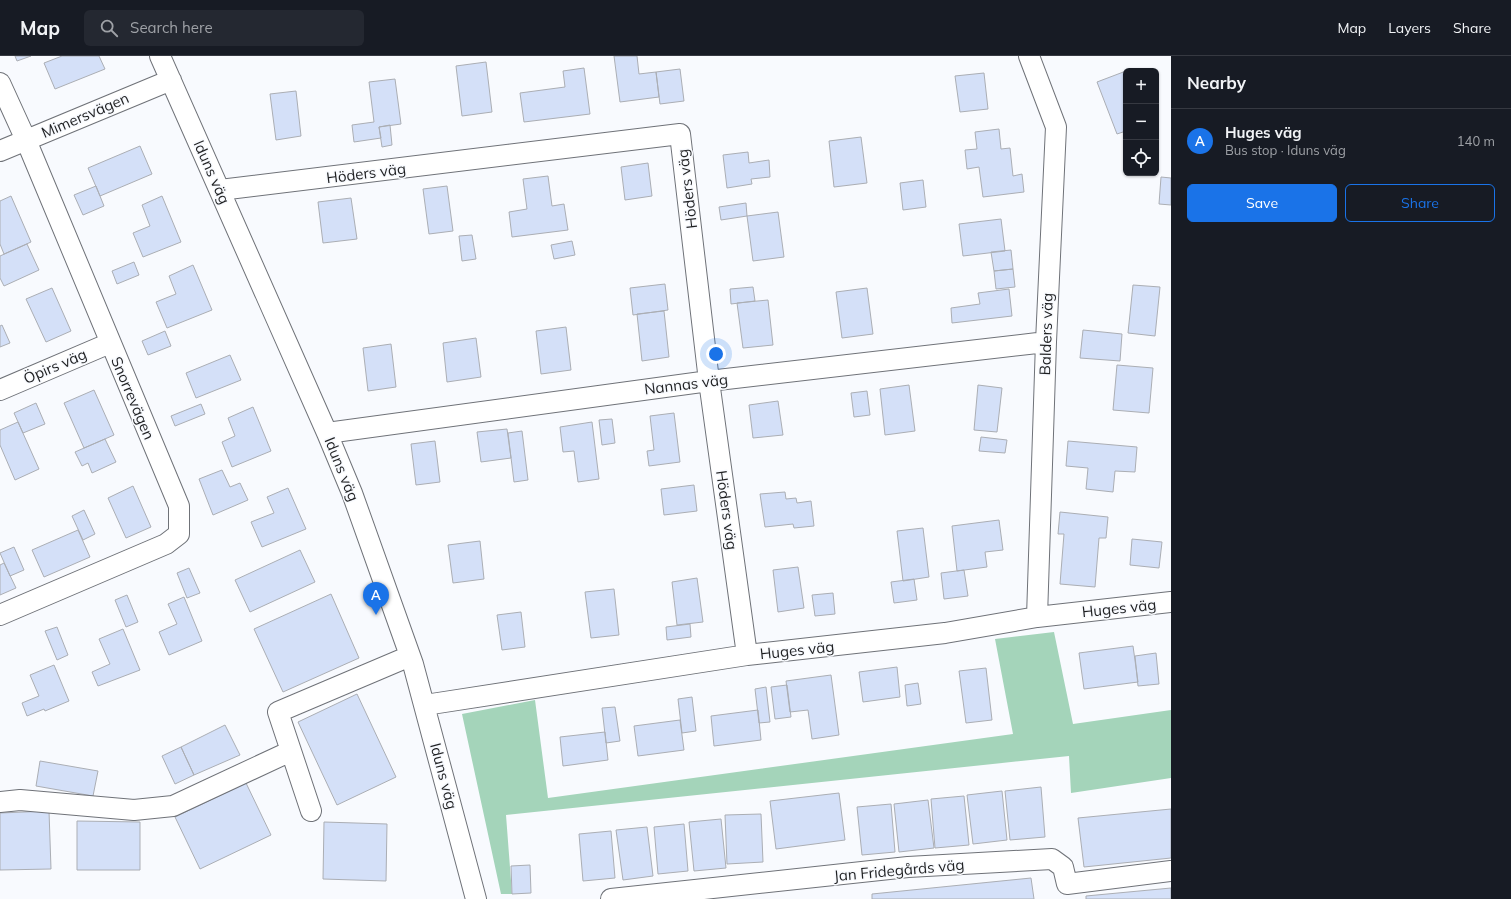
<!DOCTYPE html>
<html lang="en">
<head>
<meta charset="utf-8">
<style>
  body { margin:0; font-family:Mulish,sans-serif; background:#242831; color:#f1f3f6 }
  .controls { position:absolute; right:12px; top:12px; display:grid; overflow:hidden; border-radius:6px; box-shadow:0 1px 3px #0004 }
  .controls button { width:36px; height:36px; display:grid; place-items:center; padding:0; border:0; border-bottom:1px solid #363941; background:#171b24; color:#f1f3f6; font:20px sans-serif }
  .you { position:absolute; left:716px; top:298px; width:14px; height:14px; margin:-10px; border:3px solid #fff; border-radius:50%; background:#1a73e8; box-shadow:0 0 0 6px #1a73e833 }
  .badge { display:grid; place-items:center; width:26px; height:26px; border-radius:50%; background:#1a73e8; color:#fff; font-size:13px; font-weight:700 }
  .pin { position:absolute; translate:-50% -33px; filter:drop-shadow(0 1px 2px #0008) }
  .pin::after { content:''; position:absolute; top:21px; width:14px; height:12px; background:inherit; clip-path:polygon(0 0,100% 0,50% 100%) }
  .list { margin:0; padding:0; list-style:none }
  h2 { display:flex; justify-content:space-between; align-items:center; height:52px; margin:0; padding:0 16px; font-size:17px }
  h2 small { font-size:13px; font-weight:400; color:#9ea1a6 }
  .list li { display:grid; grid-template-columns:26px 1fr auto; gap:12px; align-items:center; box-sizing:border-box; height:64px; padding:0 16px; border-top:1px solid #363941 }
  .list b { display:block; font-size:15px; white-space:nowrap }
  .list p { margin:0; font-size:13px; white-space:nowrap; color:#9ea1a6 }
  .list em { font-size:13px; font-style:normal; color:#9ea1a6 }
  .actions { display:flex; gap:8px; padding:12px 16px }
  .actions a { flex:1; padding:9px 0; border:1px solid #1a73e8; border-radius:6px; text-align:center; font-size:14px; color:#1a73e8 }
  .actions .main { background:#1a73e8; color:#fff }
  .icon { flex:none; width:22px; height:22px; fill:none; stroke:currentColor; stroke-width:2; stroke-linecap:round; stroke-linejoin:round }
  .map { position:relative; flex:none; width:1171px; height:843px; overflow:hidden }
  header { display:flex; align-items:center; gap:24px; box-sizing:border-box; height:56px; padding:0 20px; background:#171b24; border-bottom:1px solid #363941 }
  header strong { font-size:19px }
  nav { display:flex; gap:22px; margin-inline-start:auto; font-size:14px }
  .search { width:280px; height:36px; background:#242831; display:flex; align-items:center; gap:10px; box-sizing:border-box; padding:0 14px; border-radius:6px; color:#9ea1a6; font-size:15px }
  main { display:flex }
  aside { flex:1; background:#171b24 }
  .map>svg:first-child { display:block }
  .green { fill:#a4d4ba }
  .building { fill:#d4e0f8; stroke:#abaeb4 }
  .lines { fill:none; stroke-linecap:round; stroke-linejoin:round }
  .minor-casing { stroke:#6f7278; stroke-width:22 }
  .minor { stroke:#fff; stroke-width:20 }
  .labels { text-anchor:middle; dominant-baseline:central; stroke-width:3; stroke-linejoin:round; paint-order:stroke }
  .street-label { font-size:15px; fill:#1f2022; stroke:#f8fafe }
</style>
</head>
<body>
<header>
<strong>Map</strong>
<div class="search"><svg class="icon" aria-label="search" viewBox="0 0 24 24"><circle cx="10" cy="10" r="6"/><path d="M15 15l6 6"/></svg>Search here</div>
<nav><a>Map</a><a>Layers</a><a>Share</a></nav>
</header>
<main>
<div class="map">
<svg width="1171" height="843" viewBox="0 0 1171 843">
  <rect width="100%" height="100%" fill="#f8fafe"/>
  <!-- green -->
  <path class="green" d="M1054,576L1073,668L1171,654V722L1071,737L1069,700L506,759L512,838H501L462,658L535,644L548,742L1013,678L995,583Z"/>
  <!-- building -->
  <path class="building" d="M15,0H31L17,5Z
    M62,0H99L105,13L55,33L44,7Z
    M614,0H637L639,18L656,16L659,41L620,46Z
    M486,6L492,56L462,60L456,10Z
    M584,12L590,58L524,66L520,37L565,31L563,15Z
    M680,13L684,45L660,48L656,16Z
    M1126,15V75L1117,78L1097,26Z
    M984,17L988,53L960,56L955,20Z
    M395,23L401,68L379,71L381,82L354,86L352,69L374,66L369,26Z
    M296,35L301,80L276,84L270,38Z
    M390,69L392,89L382,91L379,71Z
    M999,73L1001,93L1010,92L1013,120L1022,118L1024,136L983,141L979,111L967,113L965,94L977,93L975,76Z
    M861,81L867,127L834,131L829,85Z
    M140,90L152,118L100,140L88,112Z
    M748,96L749,107L769,104L770,121L751,123L752,128L727,132L723,99Z
    M648,107L652,140L625,144L621,111Z
    M548,120L552,150L564,148L568,174L512,181L509,156L527,153L523,123Z
    M1161,121L1171,122V149L1159,148Z
    M923,124L926,151L903,154L900,127Z
    M96,130L104,150L83,159L74,139Z
    M447,130L453,175L429,178L423,133Z
    M11,140L31,186L4,198L0,188V145Z
    M162,140L181,186L143,201L133,177L150,170L142,149Z
    M351,142L357,183L323,187L318,146Z
    M746,147L747,160L721,164L719,151Z
    M778,156L784,201L753,205L747,160Z
    M1001,163L1005,195L963,200L959,168Z
    M472,179L476,203L462,205L459,180Z
    M572,185L575,199L554,203L551,189Z
    M27,188L39,214L4,230L0,222V200Z
    M1011,194L1013,213L994,215L991,196Z
    M134,206L139,219L117,228L112,215Z
    M193,209L212,254L167,272L156,246L176,238L169,220Z
    M1013,213L1015,231L996,233L994,215Z
    M665,228L668,254L633,259L630,232Z
    M1133,229L1160,231L1155,280L1128,277Z
    M753,231L755,245L731,248L730,233Z
    M52,232L71,275L46,286L26,243Z
    M867,232L873,278L842,282L836,236Z
    M1009,233L1012,260L952,267L951,252L980,248L978,237Z
    M768,244L773,289L743,292L737,247Z
    M664,255L669,301L642,305L637,258Z
    M2,269L10,287L0,291V270Z
    M566,271L571,314L541,318L536,275Z
    M1083,274L1122,278L1120,305L1080,302Z
    M165,275L171,290L148,299L142,285Z
    M476,282L481,321L447,326L443,287Z
    M391,288L396,331L368,335L363,292Z
    M230,299L241,324L196,342L186,317Z
    M1117,309L1153,312L1149,357L1113,354Z
    M909,329L915,375L885,379L880,333Z
    M978,329L1002,332L997,376L974,374Z
    M94,334L114,379L84,392L64,347Z
    M867,335L870,359L854,361L851,337Z
    M778,345L783,379L753,382L749,349Z
    M36,347L45,368L23,377L14,357Z
    M201,348L205,358L175,370L171,360Z
    M253,351L271,395L232,411L222,386L235,380L228,362Z
    M674,357L680,406L649,410L647,395L654,394L650,360Z
    M612,363L615,387L602,389L599,364Z
    M18,366L39,413L15,424L0,389V374Z
    M592,366L599,423L578,426L574,395L563,396L560,371Z
    M507,373L511,402L481,406L477,376Z
    M522,375L528,424L514,426L508,377Z
    M981,381L1007,384L1005,397L979,395Z
    M105,383L116,406L92,417L88,407L82,410L75,396Z
    M435,385L440,426L416,429L411,388Z
    M1068,385L1137,391L1135,416L1115,415L1113,436L1086,433L1088,412L1066,410Z
    M222,414L230,431L240,427L248,444L213,459L199,423Z
    M694,429L697,455L664,459L661,433Z
    M133,430L151,471L126,482L108,442Z
    M288,432L306,473L262,491L251,466L274,457L267,441Z
    M785,436L786,443L796,442L797,447L811,445L814,470L794,472L793,468L765,471L760,438Z
    M84,454L95,478L83,484L72,460Z
    M1060,456L1108,461L1106,482H1099L1095,531L1060,528L1064,478H1058Z
    M999,464L1003,494L985,496L987,511L957,515L952,470Z
    M923,472L929,521L903,525L897,475Z
    M78,474L90,501L44,521L32,494Z
    M1132,483L1162,486L1159,512L1130,509Z
    M480,485L484,523L453,527L448,489Z
    M14,491L24,514L10,520L0,497Z
    M300,494L315,526L250,556L235,524Z
    M4,507L16,532L0,539V509Z
    M798,511L804,552L778,556L773,514Z
    M189,512L200,537L187,542L177,517Z
    M964,514L968,540L944,543L941,517Z
    M697,522L703,566L677,569L672,526Z
    M914,523L917,544L894,547L891,526Z
    M614,533L619,579L591,582L585,536Z
    M833,537L835,558L815,560L812,539Z
    M331,538L359,602L283,636L254,573Z
    M127,539L138,566L126,571L115,544Z
    M184,541L202,585L169,599L159,576L177,568L168,548Z
    M521,556L525,591L502,594L497,559Z
    M690,568L691,581L667,584L666,571Z
    M57,571L68,599L57,604L45,575Z
    M123,573L140,614L98,630L92,616L110,608L99,583Z
    M1133,590L1138,626L1084,633L1079,597Z
    M1156,597L1159,628L1138,630L1135,600Z
    M54,609L69,645L45,655L44,653L27,660L22,647L39,640L30,619Z
    M897,611L900,641L863,646L859,616Z
    M986,612L992,664L966,667L959,615Z
    M831,619L839,679L812,683L808,654L790,656L786,625Z
    M918,627L921,648L907,650L905,629Z
    M787,629L791,661L775,663L771,631Z
    M766,631L770,666L759,667L755,633Z
    M357,638L396,721L337,749L298,666Z
    M692,641L696,675L682,677L678,643Z
    M615,651L620,685L606,687L602,652Z
    M758,654L761,684L714,690L711,660Z
    M680,664L684,694L638,700L634,670Z
    M225,669L240,699L194,719L181,691Z
    M605,676L608,704L563,710L560,681Z
    M181,691L194,719L175,728L162,700Z
    M40,705L98,715L93,740L36,730Z
    M246,727L271,779L200,813L175,761Z
    M1041,731L1045,781L1010,784L1005,735Z
    M1002,735L1007,784L973,788L967,739Z
    M839,737L845,784L776,793L770,745Z
    M964,740L969,789L935,792L931,743Z
    M928,744L934,792L899,796L894,748Z
    M891,748L895,796L862,799L857,751Z
    M1171,753V802L1084,811L1078,762Z
    M49,755L51,813L0,814V757Z
    M761,758L763,806L727,808L725,759Z
    M721,763L726,812L694,815L689,766Z
    M77,765L140,766V814H77Z
    M324,766L387,768L386,825L323,823Z
    M684,768L688,815L658,818L654,771Z
    M647,771L653,820L623,824L616,774Z
    M611,775L615,822L583,825L579,778Z
    M530,809L531,837L512,838L511,810Z
    M1031,822L1034,843H872V838Z
    M1171,832V843H1086V840Z"/>
  <g class="lines">
    <!-- minor casing -->
    <g class="minor-casing">
      <path id="minor" d="M160,0L327,377L352,437L413,608L476,843
        M1029,0L1056,71L1046,286L1037,561
        M0,27L26,84L179,450V478L166,488L0,559
        M0,95L171,24
        M220,134L680,78L709,325L747,599
        M0,334L110,287
        M327,377L709,325L1046,286
        M425,649L747,599L945,577L1037,561L1171,546
        M0,746L20,744L134,754L173,750L291,695
        M311,755L278,656L410,600
        M611,843L908,811L1052,803L1063,811L1067,828L1171,815"/>
    </g>
    <!-- minor -->
    <use href="#minor" class="minor"/>
  </g>
  <g class="labels">
    <!-- street labels -->
    <g class="street-label">
      <text transform="translate(85 59) rotate(-23)">Mimersvägen</text>
      <text transform="translate(212 116) rotate(66)">Iduns väg</text>
      <text transform="translate(366 117) rotate(-7)">Höders väg</text>
      <text transform="translate(687 133) rotate(-97)">Höders väg</text>
      <text transform="translate(1046 278) rotate(-88)">Balders väg</text>
      <text transform="translate(55 310) rotate(-23)">Öpirs väg</text>
      <text transform="translate(686 328) rotate(-7)">Nannas väg</text>
      <text transform="translate(133 342) rotate(67)">Snorrevägen</text>
      <text transform="translate(342 413) rotate(68)">Iduns väg</text>
      <text transform="translate(727 454) rotate(82)">Höders väg</text>
      <text transform="translate(1119 552) rotate(-6)">Huges väg</text>
      <text transform="translate(797 594) rotate(-6)">Huges väg</text>
      <text transform="translate(444 720) rotate(75)">Iduns väg</text>
      <text transform="translate(899 814) rotate(-5)">Jan Fridegårds väg</text>
    </g>
  </g>
</svg>
<div class="controls">
<button>+</button>
<button>−</button>
<button><svg class="icon" aria-label="locate" viewBox="0 0 24 24"><circle cx="12" cy="12" r="6"/><path d="M12 2v4M12 18v4M2 12h4M18 12h4"/></svg></button>
</div>
<div class="you"></div>
<div class="pin badge" style="left:376px;top:559px">A</div>
</div>
<aside>
<h2>Nearby<small></small></h2>
<ul class="list">
<li><span class="badge">A</span><div><b>Huges väg</b><p>Bus stop · Iduns väg</p></div><em>140 m</em></li>
</ul>
<div class="actions"><a class="main">Save</a><a>Share</a></div>
</aside>
</main>
</body>
</html>
